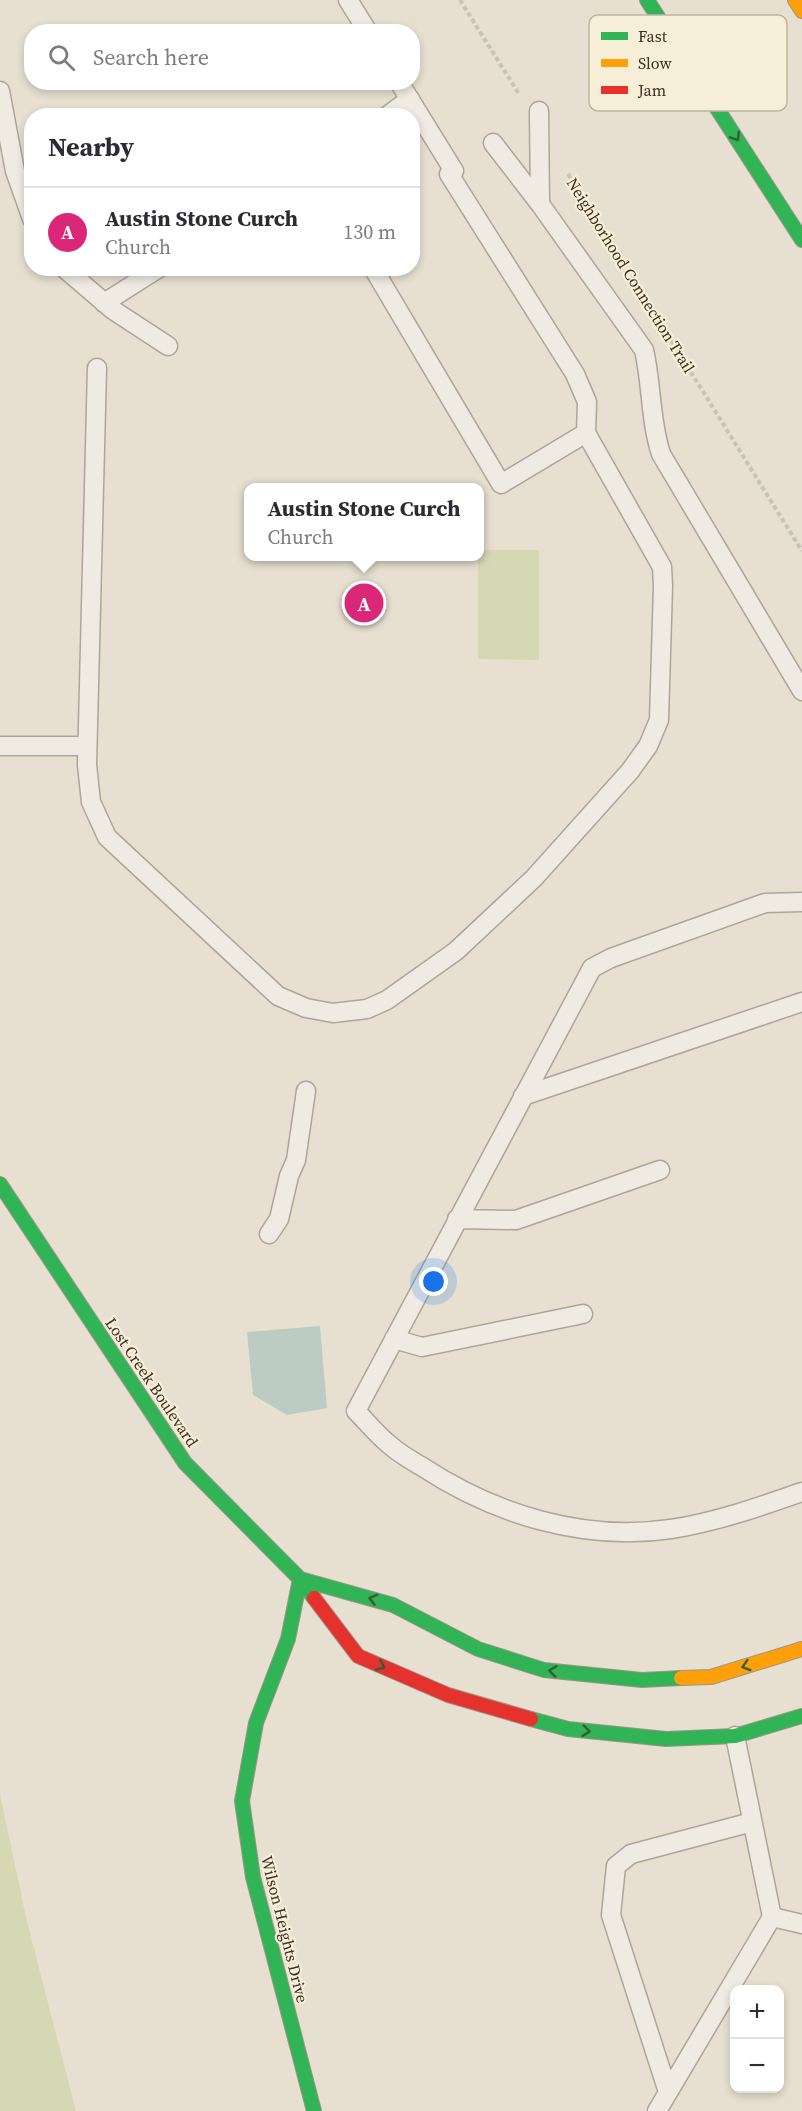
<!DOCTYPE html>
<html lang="en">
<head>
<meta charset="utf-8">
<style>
  body { margin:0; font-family:"Source Serif 4",serif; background:#f7f7f7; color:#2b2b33 }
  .controls { position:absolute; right:18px; bottom:18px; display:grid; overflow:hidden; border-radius:12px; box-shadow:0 3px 9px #0003 }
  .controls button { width:54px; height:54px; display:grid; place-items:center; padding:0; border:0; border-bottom:2px solid #e1e1e2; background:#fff; color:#2b2b33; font:30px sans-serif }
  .you { position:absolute; left:434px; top:1282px; width:21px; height:21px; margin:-15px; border:4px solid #fff; border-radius:50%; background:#1a73e8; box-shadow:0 0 0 9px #1a73e833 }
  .badge { display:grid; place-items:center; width:39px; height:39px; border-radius:50%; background:#db2777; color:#fff; font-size:20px; font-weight:700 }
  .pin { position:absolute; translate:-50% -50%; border:3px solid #fff; box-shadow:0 2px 6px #0006 }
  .popup { position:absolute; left:244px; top:483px; width:240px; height:78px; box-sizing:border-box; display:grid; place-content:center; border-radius:12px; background:#fff; filter:drop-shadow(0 2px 4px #0005); font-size:20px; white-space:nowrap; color:#7c7c81 }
  .popup b { font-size:22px; color:#2b2b33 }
  .popup::after { content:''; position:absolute; left:50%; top:100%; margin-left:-12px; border:12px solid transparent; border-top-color:#fff }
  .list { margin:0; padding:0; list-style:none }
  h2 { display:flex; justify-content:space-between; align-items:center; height:78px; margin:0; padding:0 24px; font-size:26px }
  h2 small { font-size:20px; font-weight:400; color:#7c7c81 }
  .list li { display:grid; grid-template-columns:39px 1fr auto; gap:18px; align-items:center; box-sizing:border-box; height:90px; padding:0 24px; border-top:2px solid #e1e1e2 }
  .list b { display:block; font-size:22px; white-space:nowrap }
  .list p { margin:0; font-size:20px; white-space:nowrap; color:#7c7c81 }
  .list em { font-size:20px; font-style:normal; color:#7c7c81 }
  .icon { flex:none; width:33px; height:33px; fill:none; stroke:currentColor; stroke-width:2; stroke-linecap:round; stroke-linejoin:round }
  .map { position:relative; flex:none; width:802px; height:2111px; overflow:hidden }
  .search { position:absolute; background:#fff; box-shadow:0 3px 9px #0003; left:24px; top:24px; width:396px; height:66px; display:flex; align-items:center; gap:15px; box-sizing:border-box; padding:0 21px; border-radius:24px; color:#7c7c81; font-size:22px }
  .panel { position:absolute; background:#fff; box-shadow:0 3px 9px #0003; left:24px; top:108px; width:396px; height:168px; border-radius:24px }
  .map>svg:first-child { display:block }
  .green { fill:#d6d7b3 }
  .water { fill:#bcccc2 }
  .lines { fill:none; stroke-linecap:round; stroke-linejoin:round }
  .lane-casing { stroke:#ada599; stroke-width:21 }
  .fast-casing { stroke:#9c958a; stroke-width:16 }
  .slow-casing { stroke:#9c958a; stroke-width:16 }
  .jam-casing { stroke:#9c958a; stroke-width:16 }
  .path { stroke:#c8c2b9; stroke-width:4; stroke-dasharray:4.5 3; stroke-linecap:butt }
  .lane { stroke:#efebe3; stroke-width:18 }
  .fast { stroke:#30b455; stroke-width:14 }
  .slow { stroke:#ff9f0a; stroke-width:14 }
  .jam { stroke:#e5322d; stroke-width:14 }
  .oneway { stroke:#385d33 }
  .labels { text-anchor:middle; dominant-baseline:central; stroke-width:4.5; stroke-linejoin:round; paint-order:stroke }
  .street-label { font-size:16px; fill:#3d2e20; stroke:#f7eed8 }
  .key { fill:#f7eed8; stroke:#bfb4a1; stroke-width:1.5 }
  .key-label { font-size:16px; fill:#3d2e20 }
</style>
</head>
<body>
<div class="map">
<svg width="802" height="2111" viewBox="0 0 802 2111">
  <rect width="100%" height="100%" fill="#e7e0d1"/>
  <!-- green -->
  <path class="green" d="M480,550H539V660L478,659V557L479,556Z
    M0,1794L27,1922L76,2111H0Z"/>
  <!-- water -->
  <path class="water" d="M320,1326L327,1408L287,1415L253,1395L247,1332Z"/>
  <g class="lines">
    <!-- lane casing -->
    <g class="lane-casing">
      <path id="lane" d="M348,0L368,32
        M399,82L454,171
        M0,91L15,171L32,219
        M387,116L410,99
        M493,143L540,204L539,111
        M540,204L644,350C652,385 650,420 661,454L802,691
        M64,268L113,310L168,346
        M373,268L501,484L586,433
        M104,303L159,268
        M97,368L87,765L91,802L107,837L278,996L306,1008L333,1013L367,1009L387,1000L456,951L534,878L630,771L648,746L659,720L663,586L662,567L586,433L587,402L575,374L449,174
        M0,746H87
        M802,902L765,903L611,958L592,968L356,1411C367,1422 378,1436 391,1446C400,1454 411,1460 421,1466C494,1514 583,1542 671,1529C716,1522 759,1507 802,1492
        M523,1096L802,1002
        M457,1219L516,1220L660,1170
        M269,1234L279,1219L289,1176L296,1160L306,1091
        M394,1339L422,1347L583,1314
        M772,1917L802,1924
        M668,2092L611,1915L616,1866L631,1854L752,1822
        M657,2111L772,1917L735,1736"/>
    </g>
    <!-- fast casing -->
    <g class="fast-casing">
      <path id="fast" d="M647,0L802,240
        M0,1184L185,1463L300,1579L314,1598
        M300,1579L288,1639L256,1723L242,1801L253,1877L314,2111
        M300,1579L393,1605L478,1649L544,1670L642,1680L681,1678
        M531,1719L568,1729L666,1739L735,1736L802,1716"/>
    </g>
    <!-- slow casing -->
    <g class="slow-casing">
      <path id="slow" d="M795,0L802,11
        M681,1678L711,1677L802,1649"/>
    </g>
    <!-- jam casing -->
    <g class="jam-casing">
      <path id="jam" d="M314,1598L358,1656L448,1695L531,1719"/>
    </g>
    <!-- path -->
    <path class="path" d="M460,0L519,94
      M568,174L656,316
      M671,340L802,551"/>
    <!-- lane -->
    <use href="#lane" class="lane"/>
    <!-- fast -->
    <use href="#fast" class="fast"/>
    <!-- slow -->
    <use href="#slow" class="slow"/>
    <!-- jam -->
    <use href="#jam" class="jam"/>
  </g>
  <!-- one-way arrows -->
  <defs><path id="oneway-chevron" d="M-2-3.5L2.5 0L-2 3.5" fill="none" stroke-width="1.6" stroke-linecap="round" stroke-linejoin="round" transform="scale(1.5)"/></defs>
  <g class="oneway">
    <use href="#oneway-chevron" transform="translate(736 137) rotate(57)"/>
    <use href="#oneway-chevron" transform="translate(373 1599) rotate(-165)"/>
    <use href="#oneway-chevron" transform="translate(381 1666) rotate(23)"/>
    <use href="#oneway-chevron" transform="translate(746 1666) rotate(163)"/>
    <use href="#oneway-chevron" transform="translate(553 1671) rotate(-173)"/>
    <use href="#oneway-chevron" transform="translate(586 1731) rotate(6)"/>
  </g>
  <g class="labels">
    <!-- street labels -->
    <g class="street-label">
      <text transform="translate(631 275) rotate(58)">Neighborhood Connection Trail</text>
      <text transform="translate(152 1382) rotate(56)">Lost Creek Boulevard</text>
      <text transform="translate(285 1929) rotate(76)">Wilson Heights Drive</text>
    </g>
  </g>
  <!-- legend -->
  <rect x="589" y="15" width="198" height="96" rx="9" class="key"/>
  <rect x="601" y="32" width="27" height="8" fill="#30b455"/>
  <rect x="601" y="59" width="27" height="8" fill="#ff9f0a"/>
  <rect x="601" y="86" width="27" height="8" fill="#e5322d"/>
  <g class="key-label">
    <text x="638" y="42">Fast</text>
    <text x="638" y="69">Slow</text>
    <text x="638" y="96">Jam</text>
  </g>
</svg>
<div class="controls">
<button>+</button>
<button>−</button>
</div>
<div class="you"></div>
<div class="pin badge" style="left:364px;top:603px">A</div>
<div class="popup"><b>Austin Stone Curch</b>Church</div>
<div class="search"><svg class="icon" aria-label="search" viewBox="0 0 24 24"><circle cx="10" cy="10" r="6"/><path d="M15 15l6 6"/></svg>Search here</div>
<section class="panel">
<h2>Nearby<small></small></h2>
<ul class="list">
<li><span class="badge">A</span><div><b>Austin Stone Curch</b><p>Church</p></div><em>130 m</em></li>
</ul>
</section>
</div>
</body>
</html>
